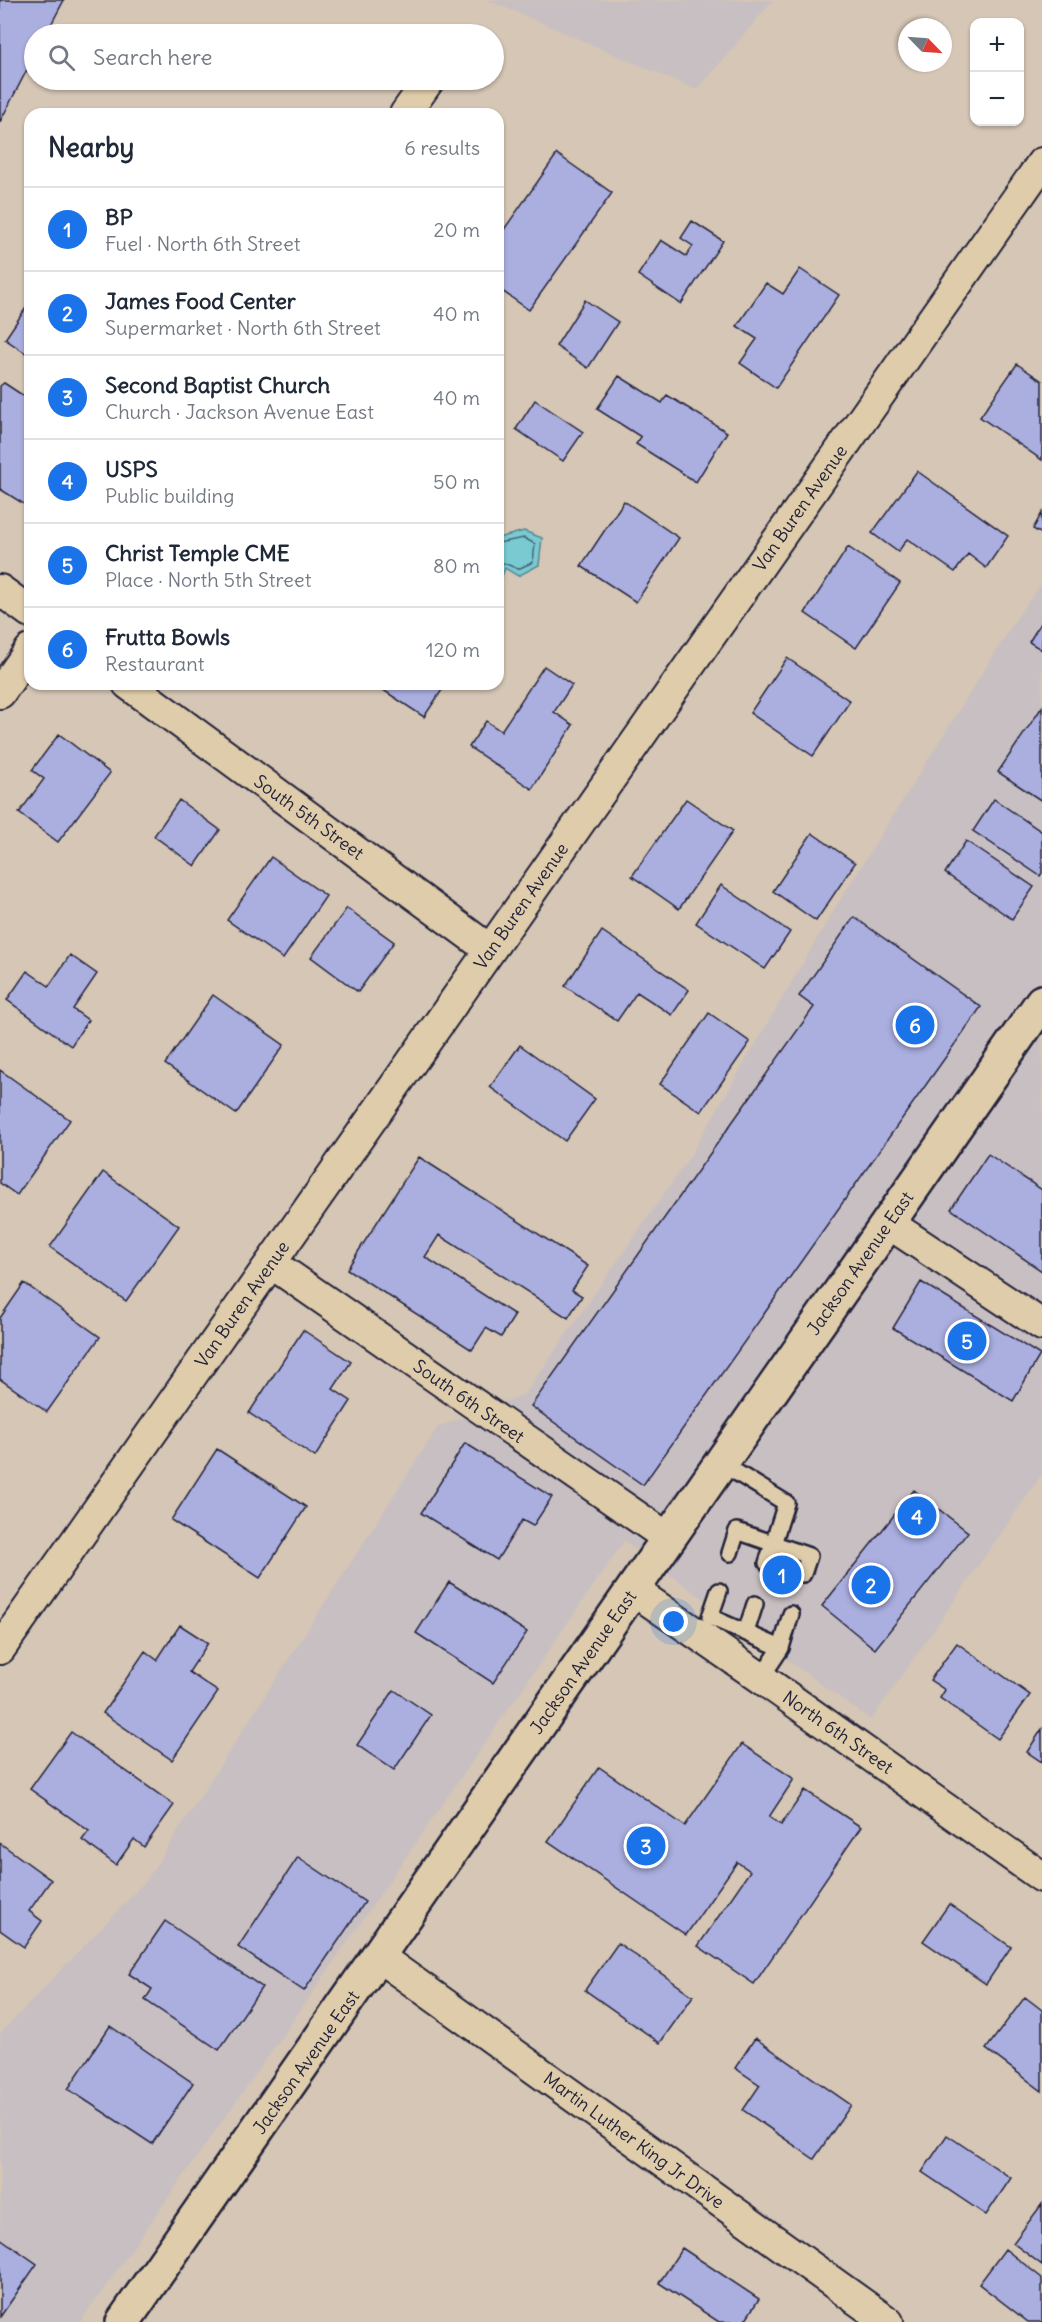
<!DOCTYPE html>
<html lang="en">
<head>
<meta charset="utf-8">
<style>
  body { margin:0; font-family:Delius,sans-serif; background:#f2f2f3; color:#1f2937 }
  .controls { position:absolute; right:18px; top:18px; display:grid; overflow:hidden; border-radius:12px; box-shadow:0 2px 4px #0004 }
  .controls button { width:54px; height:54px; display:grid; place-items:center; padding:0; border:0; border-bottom:2px solid #e0e1e3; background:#fff; color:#1f2937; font:30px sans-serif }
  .compass { position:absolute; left:898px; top:18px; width:54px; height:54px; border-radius:50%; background:#fff; box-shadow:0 2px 4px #0004; rotate:115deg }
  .you { position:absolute; left:674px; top:1622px; width:21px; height:21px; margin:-15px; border:4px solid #fff; border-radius:50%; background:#1a73e8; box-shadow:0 0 0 9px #1a73e833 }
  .badge { display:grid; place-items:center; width:39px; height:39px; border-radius:50%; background:#1a73e8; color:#fff; font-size:20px; font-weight:700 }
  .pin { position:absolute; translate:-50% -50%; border:3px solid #fff; box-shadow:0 2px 6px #0006 }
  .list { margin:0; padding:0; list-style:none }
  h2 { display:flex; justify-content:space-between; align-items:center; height:78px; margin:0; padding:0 24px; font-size:26px }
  h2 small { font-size:20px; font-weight:400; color:#747a83 }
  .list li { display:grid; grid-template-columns:39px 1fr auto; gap:18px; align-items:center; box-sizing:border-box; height:84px; padding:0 24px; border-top:2px solid #e0e1e3 }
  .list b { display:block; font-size:22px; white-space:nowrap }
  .list p { margin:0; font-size:20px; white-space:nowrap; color:#747a83 }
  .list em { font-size:20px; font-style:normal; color:#747a83 }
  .icon { flex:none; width:33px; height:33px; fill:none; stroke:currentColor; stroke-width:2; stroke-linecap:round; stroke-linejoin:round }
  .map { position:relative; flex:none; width:1042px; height:2322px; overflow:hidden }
  .search { position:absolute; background:#fff; box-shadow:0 2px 4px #0004; left:24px; top:24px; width:480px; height:66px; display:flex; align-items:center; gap:15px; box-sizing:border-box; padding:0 21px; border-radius:33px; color:#747a83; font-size:22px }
  .panel { position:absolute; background:#fff; box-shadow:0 2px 4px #0004; left:24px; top:108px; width:480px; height:582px; border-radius:18px }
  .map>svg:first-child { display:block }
  .built { fill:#c8bfc2 }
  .water { fill:#79cad1; stroke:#568795; stroke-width:1.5 }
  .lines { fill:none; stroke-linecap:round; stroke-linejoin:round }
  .shore { stroke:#456577; stroke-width:1.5 }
  .building { fill:#abafe0; stroke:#22223b; stroke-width:1.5 }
  .service-casing { stroke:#22223b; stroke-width:20 }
  .minor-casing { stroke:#22223b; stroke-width:34 }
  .secondary-casing { stroke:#22223b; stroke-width:38 }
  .service { stroke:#dfccaa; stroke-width:15 }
  .minor { stroke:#dfccaa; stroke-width:30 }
  .secondary { stroke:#dfccaa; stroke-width:33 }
  .labels { text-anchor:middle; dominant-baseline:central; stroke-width:4.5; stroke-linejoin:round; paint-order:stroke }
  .street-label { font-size:18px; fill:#22223b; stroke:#dfccaa }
</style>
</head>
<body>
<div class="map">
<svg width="1042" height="2322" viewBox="0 0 1042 2322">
  <rect width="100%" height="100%" fill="#d5c6b5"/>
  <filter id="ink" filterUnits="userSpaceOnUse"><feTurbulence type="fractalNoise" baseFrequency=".0167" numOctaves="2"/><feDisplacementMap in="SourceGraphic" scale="12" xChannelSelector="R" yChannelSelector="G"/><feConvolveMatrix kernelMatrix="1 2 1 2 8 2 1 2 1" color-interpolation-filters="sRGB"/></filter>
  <g filter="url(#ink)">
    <!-- built -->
    <path class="built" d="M488,0H773L697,90Z
      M1042,583V1474L871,1720L624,1541L281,2038L80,2322H0V2034L146,1881L438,1427L525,1394L687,1161L834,910L1020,613Z"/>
    <!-- water -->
    <path class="water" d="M524,531L542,538L539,565L518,576L505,568L498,587V538Z"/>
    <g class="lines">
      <!-- shore -->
      <path class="shore" d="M498,543L524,538L535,544L533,562L518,569L504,563L498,570"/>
    </g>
    <!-- building -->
    <path class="building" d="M0,0H64L46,34H34V56L0,122Z
      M557,154L612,193L529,310L498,288V238Z
      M692,221L723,241L681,304L638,275L661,240L686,256L693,246L681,238Z
      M800,269L839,295L776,388L740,363L757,339L737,326L766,283L783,294Z
      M585,300L618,322L588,368L556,346Z
      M30,302V356L5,339Z
      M1017,364L1042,381V460L980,417Z
      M619,376L662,403L667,395L727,432L696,482L636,444L641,437L597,409Z
      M4,383L30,400V508L0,489V386Z
      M535,400L583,432L563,461L516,429Z
      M917,471L1008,536L986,568L968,554L955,572L907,539L898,552L872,533Z
      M624,501L679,538L636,602L581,566Z
      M1042,513V534L1033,529Z
      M848,547L900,583L856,648L805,613Z
      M1042,621V650L1029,642Z
      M787,658L850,701L813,756L750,713Z
      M544,666L572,685L554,712L573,725L532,789L469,747L486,721L501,731Z
      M374,684H446L424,717Z
      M1042,707V801L998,772Z
      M59,734L110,773L58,842L19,813L44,779L32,770Z
      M686,799L733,831L679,909L632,876Z
      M994,799L1042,832V873L1040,876L973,831Z
      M179,800L220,830L195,866L154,836Z
      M812,833L855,863L816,921L773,891Z
      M966,841L1034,887L1012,919L945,873Z
      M271,857L326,896L283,959L227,920Z
      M721,885L790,932L765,969L696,923Z
      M347,908L394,942L358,992L311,957Z
      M854,917L981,1007L643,1485L531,1406L814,1007L799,996Z
      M602,931L689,990L672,1015L637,992L617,1021L565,986Z
      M70,955L97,974L73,1009L88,1020L71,1046L7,1000L27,971L49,986Z
      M213,995L284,1045L236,1114L165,1064Z
      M709,1013L750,1042L701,1112L660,1084Z
      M520,1045L595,1099L565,1141L490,1087Z
      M0,1070L70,1120L17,1195L0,1183Z
      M988,1154L1042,1190V1271L951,1209Z
      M419,1157L588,1266L572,1290L582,1296L568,1318L439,1235L425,1257L515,1315L501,1337L486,1328L472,1350L347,1269Z
      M103,1172L179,1226L126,1301L50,1247Z
      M921,1282L1040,1355L1013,1401L893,1328Z
      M24,1283L100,1337L47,1412L0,1379V1318Z
      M303,1330L351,1362L333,1389L351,1401L315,1457L249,1413Z
      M465,1443L552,1497L533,1526L522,1520L497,1560L421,1513Z
      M217,1449L306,1507L260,1578L171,1520Z
      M914,1490L968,1532L875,1649L822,1606Z
      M449,1582L527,1632L493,1683L416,1633Z
      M180,1625L208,1643L189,1672L218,1692L172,1760L103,1713L145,1651L157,1660Z
      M957,1643L1030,1695L998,1739L940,1698L945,1690L930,1680Z
      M394,1690L431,1715L394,1770L357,1745Z
      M1042,1729V1762L1027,1752Z
      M71,1732L174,1805L144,1847L134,1839L116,1865L82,1840L89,1831L30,1789Z
      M742,1744L794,1779L769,1817L781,1825L805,1790L861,1827L754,1984L698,1946L750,1871L737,1862L686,1935L548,1841L599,1767L685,1826Z
      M0,1843L51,1880L29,1911L42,1921L24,1947L0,1930Z
      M298,1857L365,1902L304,1991L238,1947Z
      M949,1904L1011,1947L986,1984L923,1941Z
      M165,1921L262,1987L219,2050L145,2000L152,1989L129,1974Z
      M618,1943L693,1996L660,2043L585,1990Z
      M1025,1997L1042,2010V2091L986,2049Z
      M110,2026L193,2083L152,2144L68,2089Z
      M755,2038L851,2105L814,2159L743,2110L760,2085L735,2068Z
      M947,2135L1011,2178L986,2215L922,2172Z
      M1042,2204V2265L1013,2243Z
      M0,2238L37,2264L0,2317Z
      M682,2248L759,2299L744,2322H719L659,2283Z
      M1005,2249L1042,2278V2322H1028L979,2284Z"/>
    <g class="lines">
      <!-- service casing -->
      <g class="service-casing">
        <path id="service" d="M721,1463L786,1503L767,1563
          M730,1553L737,1531L809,1556L803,1574
          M719,1591L710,1617L781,1648
          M746,1632L755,1604
          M761,1678L781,1648L791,1614"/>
      </g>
      <!-- minor casing -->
      <g class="minor-casing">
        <path id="minor" d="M405,114L429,80
          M0,590L30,612
          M128,684L490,950
          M0,693L30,650
          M888,1223L1042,1325
          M271,1263L668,1538
          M633,1590L761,1678L1042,1877
          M0,1649L1042,163
          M379,1957L888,2322"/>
      </g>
      <!-- secondary casing -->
      <g class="secondary-casing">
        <path id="secondary" d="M123,2322L1042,1002"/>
      </g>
      <!-- service -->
      <use href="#service" class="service"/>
      <!-- minor -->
      <use href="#minor" class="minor"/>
      <!-- secondary -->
      <use href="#secondary" class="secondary"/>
    </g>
  </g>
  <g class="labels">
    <!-- street labels -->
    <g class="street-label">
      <text transform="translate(800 508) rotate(-55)">Van Buren Avenue</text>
      <text transform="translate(309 817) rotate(36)">South 5th Street</text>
      <text transform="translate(521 906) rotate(-55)">Van Buren Avenue</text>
      <text transform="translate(860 1263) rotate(-55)">Jackson Avenue East</text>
      <text transform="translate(242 1304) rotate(-55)">Van Buren Avenue</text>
      <text transform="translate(469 1401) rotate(35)">South 6th Street</text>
      <text transform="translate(583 1662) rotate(-55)">Jackson Avenue East</text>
      <text transform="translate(838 1732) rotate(35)">North 6th Street</text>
      <text transform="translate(306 2062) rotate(-55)">Jackson Avenue East</text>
      <text transform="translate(634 2140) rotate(36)">Martin Luther King Jr Drive</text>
    </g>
  </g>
</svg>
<div class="controls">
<button>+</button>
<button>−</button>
</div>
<svg class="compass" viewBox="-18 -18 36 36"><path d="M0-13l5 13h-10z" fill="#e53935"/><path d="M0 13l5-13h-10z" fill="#747a83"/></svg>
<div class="you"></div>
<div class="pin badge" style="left:782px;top:1575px">1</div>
<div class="pin badge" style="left:871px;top:1585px">2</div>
<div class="pin badge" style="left:646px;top:1846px">3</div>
<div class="pin badge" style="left:917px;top:1516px">4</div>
<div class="pin badge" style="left:967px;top:1341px">5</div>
<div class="pin badge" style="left:915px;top:1025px">6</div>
<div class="search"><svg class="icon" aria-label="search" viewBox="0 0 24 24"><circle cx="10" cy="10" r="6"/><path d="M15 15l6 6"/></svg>Search here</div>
<section class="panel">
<h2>Nearby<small>6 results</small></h2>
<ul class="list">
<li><span class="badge">1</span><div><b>BP</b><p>Fuel · North 6th Street</p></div><em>20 m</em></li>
<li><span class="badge">2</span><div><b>James Food Center</b><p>Supermarket · North 6th Street</p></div><em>40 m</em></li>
<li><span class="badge">3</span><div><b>Second Baptist Church</b><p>Church · Jackson Avenue East</p></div><em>40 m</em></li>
<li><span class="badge">4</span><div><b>USPS</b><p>Public building</p></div><em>50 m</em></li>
<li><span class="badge">5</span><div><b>Christ Temple CME</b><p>Place · North 5th Street</p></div><em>80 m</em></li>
<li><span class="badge">6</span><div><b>Frutta Bowls</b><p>Restaurant</p></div><em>120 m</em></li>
</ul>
</section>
</div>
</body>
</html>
